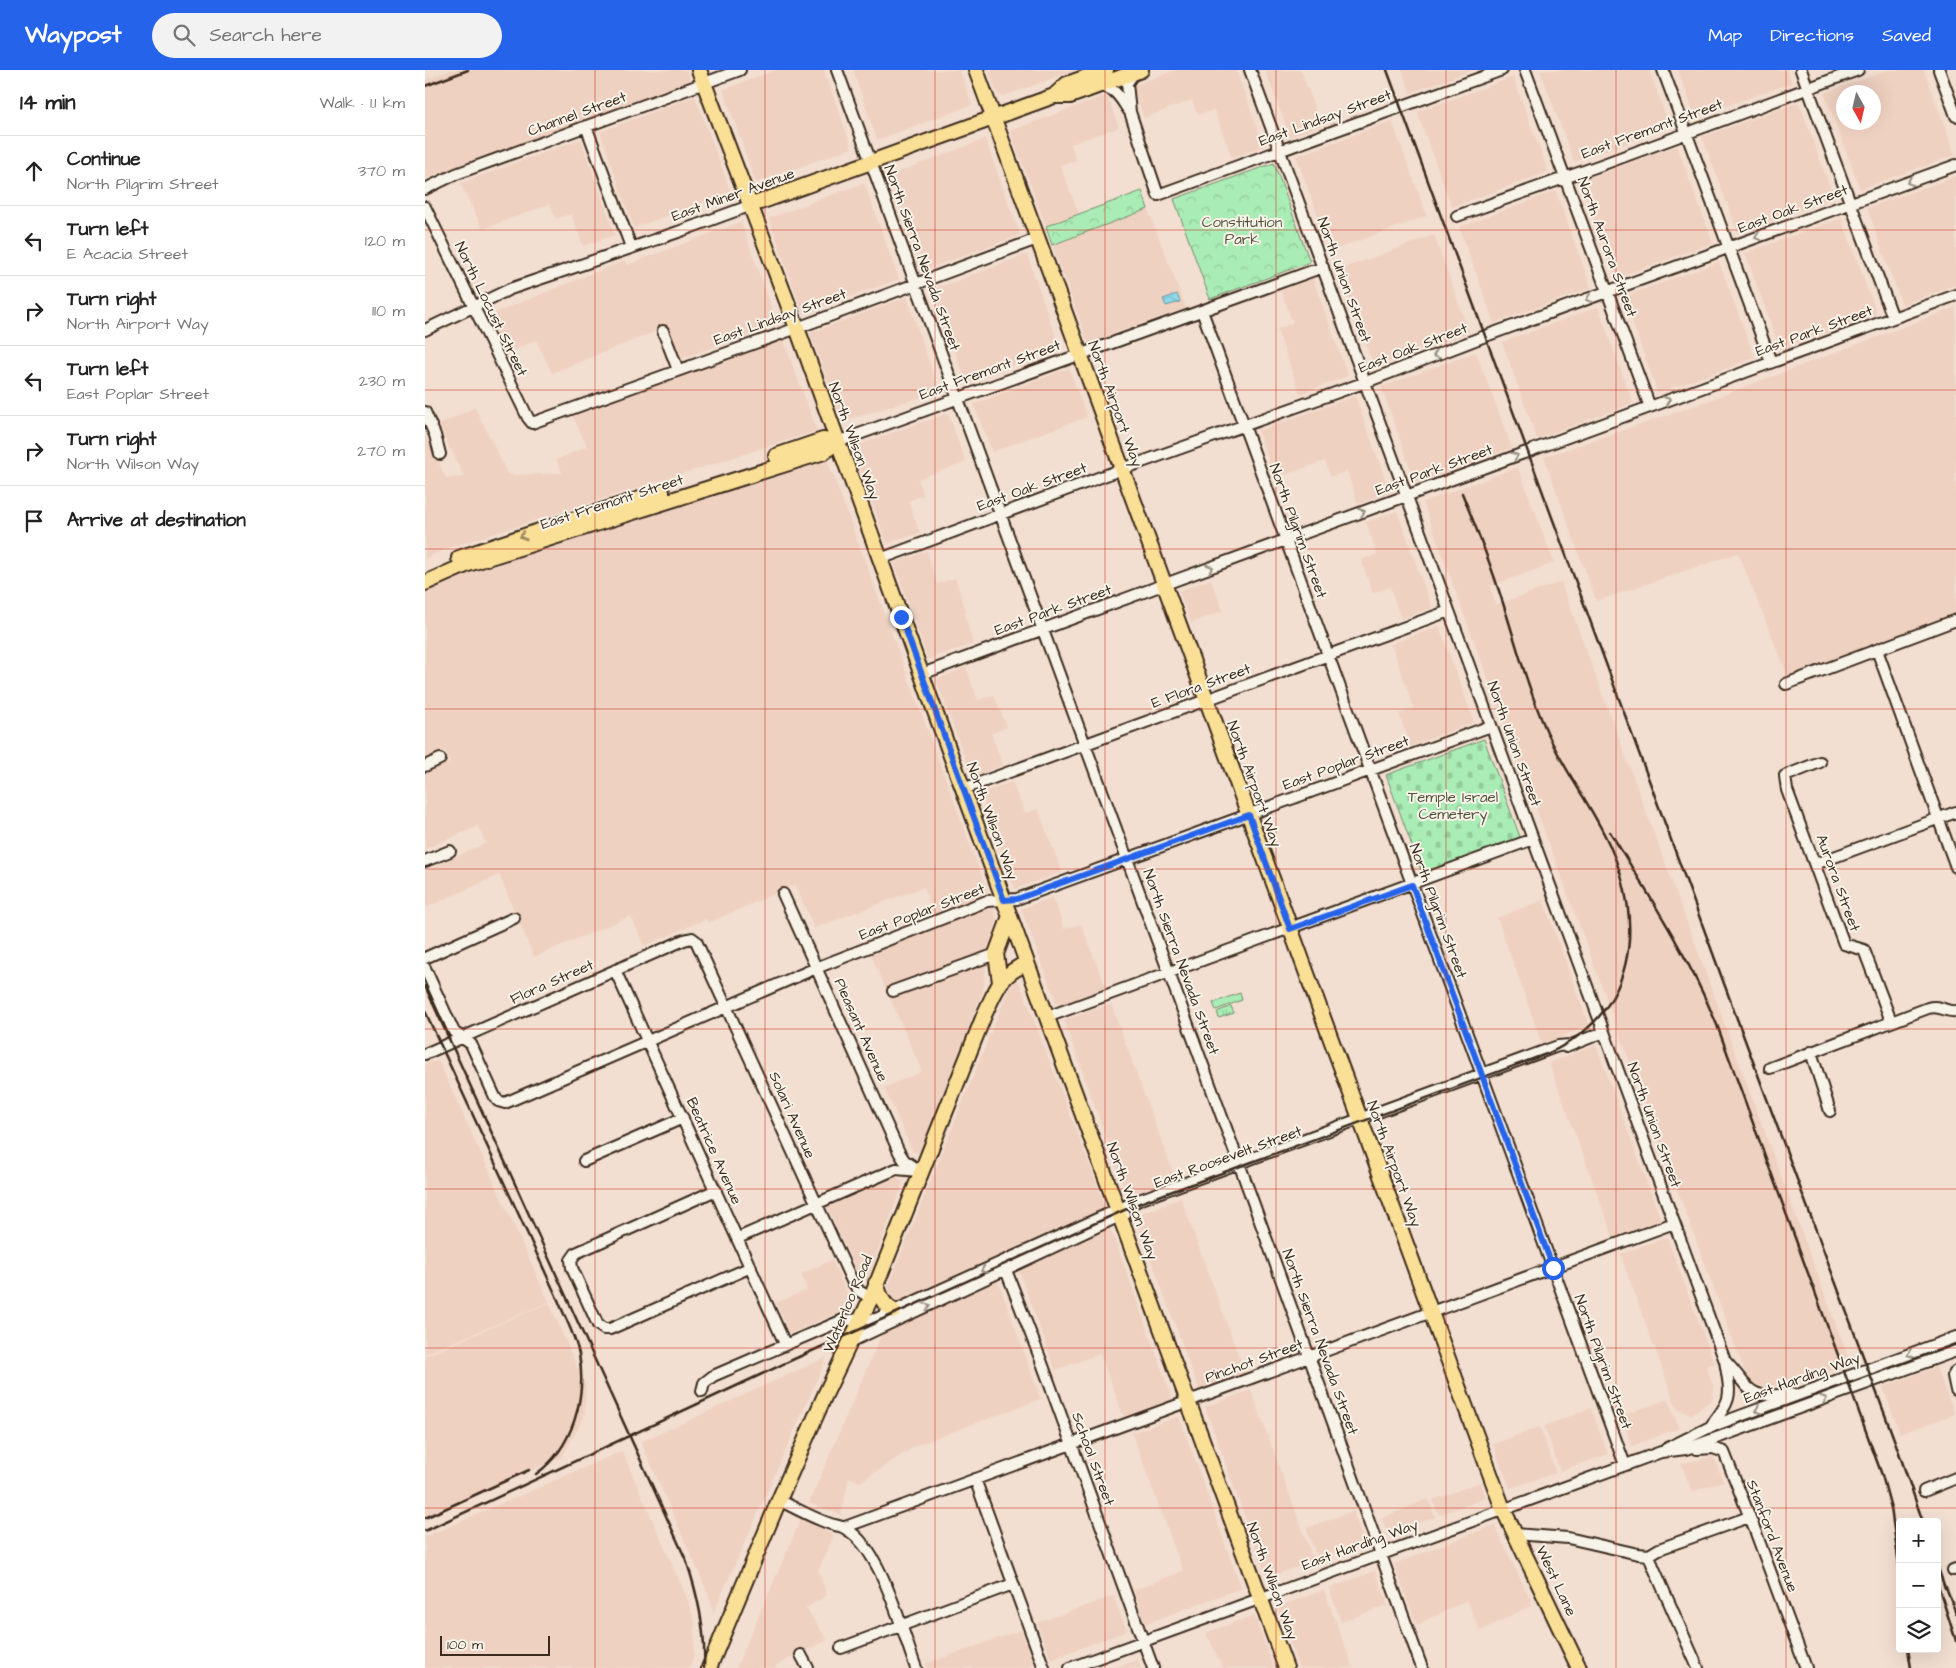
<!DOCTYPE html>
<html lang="en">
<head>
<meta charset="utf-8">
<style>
  body { margin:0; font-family:"Architects Daughter",sans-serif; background:#f2f2f2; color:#222 }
  .controls { position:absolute; right:15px; bottom:15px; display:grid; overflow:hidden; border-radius:5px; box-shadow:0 5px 20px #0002 }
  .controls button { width:45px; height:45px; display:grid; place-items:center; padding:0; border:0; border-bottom:1px solid #e0e0e0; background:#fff; color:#222; font:25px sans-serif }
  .compass { position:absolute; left:1411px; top:15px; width:45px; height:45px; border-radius:50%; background:#fff; box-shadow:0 5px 20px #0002; rotate:172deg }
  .scale { position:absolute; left:15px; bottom:12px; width:110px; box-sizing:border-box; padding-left:5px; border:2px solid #3b2a1e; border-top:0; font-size:14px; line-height:18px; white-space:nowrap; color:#3b2a1e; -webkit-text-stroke:4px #f7f3e8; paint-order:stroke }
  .stop { position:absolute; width:15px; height:15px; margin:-11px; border:4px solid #2563eb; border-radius:50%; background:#fff }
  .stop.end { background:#2563eb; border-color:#fff; box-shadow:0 1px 5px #0008 }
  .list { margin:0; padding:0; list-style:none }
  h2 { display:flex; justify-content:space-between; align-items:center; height:65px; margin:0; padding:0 20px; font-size:21px }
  h2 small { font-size:16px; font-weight:400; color:#767676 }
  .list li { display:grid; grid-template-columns:32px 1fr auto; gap:15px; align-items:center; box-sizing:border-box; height:70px; padding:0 20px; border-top:1px solid #e0e0e0 }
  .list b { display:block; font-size:19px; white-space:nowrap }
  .list p { margin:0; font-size:16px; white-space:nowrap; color:#767676 }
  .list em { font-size:16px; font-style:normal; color:#767676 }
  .icon { flex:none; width:28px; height:28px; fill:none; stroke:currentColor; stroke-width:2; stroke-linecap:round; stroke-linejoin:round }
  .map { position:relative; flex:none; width:1531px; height:1598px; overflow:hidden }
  header { display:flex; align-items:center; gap:30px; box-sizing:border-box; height:70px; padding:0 25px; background:#2563eb; color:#fff }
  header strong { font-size:24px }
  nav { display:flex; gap:28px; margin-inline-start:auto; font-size:18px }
  .search { width:350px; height:45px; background:#f2f2f2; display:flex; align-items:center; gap:12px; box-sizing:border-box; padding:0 18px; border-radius:28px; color:#767676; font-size:19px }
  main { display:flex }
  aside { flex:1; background:#fff }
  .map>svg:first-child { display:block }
  .built { fill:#efd1c1; fill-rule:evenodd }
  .grass { fill:url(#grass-tufts); stroke:#728b6a }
  .cemetery { fill:url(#cemetery-stones); stroke:#728b6a }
  .park { fill:url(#park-crowns); stroke:#728b6a }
  .water { fill:url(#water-waves); stroke:#6c949a }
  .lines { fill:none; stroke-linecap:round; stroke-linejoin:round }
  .minor-casing { stroke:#3b2a1e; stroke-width:14 }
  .major-casing { stroke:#3b2a1e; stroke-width:18 }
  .minor { stroke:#f7f3e8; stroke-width:10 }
  .major { stroke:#fadf96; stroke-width:14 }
  .rail { stroke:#3b2a1e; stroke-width:2.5 }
  .oneway { stroke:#998e83 }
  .oneway2 { stroke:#9a845a }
  .route { stroke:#2563eb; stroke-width:6 }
  .grid { fill:none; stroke:#c8321e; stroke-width:1; stroke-opacity:0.55 }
  .labels { text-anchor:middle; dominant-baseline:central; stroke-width:4; stroke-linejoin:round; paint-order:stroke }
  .street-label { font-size:15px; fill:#3b2a1e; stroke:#f7f3e8 }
  .park-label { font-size:15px; fill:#51513c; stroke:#f7f3e8 }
</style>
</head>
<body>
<header>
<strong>Waypost</strong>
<div class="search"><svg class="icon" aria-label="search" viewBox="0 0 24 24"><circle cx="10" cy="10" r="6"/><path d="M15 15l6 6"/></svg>Search here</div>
<nav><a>Map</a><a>Directions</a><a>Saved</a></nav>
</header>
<main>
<aside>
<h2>14 min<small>Walk · 1.1 km</small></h2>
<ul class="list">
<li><svg class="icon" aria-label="ahead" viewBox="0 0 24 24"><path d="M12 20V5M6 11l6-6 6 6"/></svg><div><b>Continue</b><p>North Pilgrim Street</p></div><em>370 m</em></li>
<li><svg class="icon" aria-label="left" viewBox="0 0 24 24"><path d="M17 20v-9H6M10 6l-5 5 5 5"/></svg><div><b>Turn left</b><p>E Acacia Street</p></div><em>120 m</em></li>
<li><svg class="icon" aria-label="right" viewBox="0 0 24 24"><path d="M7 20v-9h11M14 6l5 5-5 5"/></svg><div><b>Turn right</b><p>North Airport Way</p></div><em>110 m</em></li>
<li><svg class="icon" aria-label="left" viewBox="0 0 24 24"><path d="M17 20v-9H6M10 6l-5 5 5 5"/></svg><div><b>Turn left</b><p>East Poplar Street</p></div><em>230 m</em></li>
<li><svg class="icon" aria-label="right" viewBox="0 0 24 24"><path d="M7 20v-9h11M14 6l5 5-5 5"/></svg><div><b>Turn right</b><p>North Wilson Way</p></div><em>270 m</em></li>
<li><svg class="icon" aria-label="arrive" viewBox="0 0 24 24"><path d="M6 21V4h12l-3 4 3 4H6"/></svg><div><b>Arrive at destination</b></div></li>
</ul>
</aside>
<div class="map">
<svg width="1531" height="1598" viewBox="0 0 1531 1598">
  <defs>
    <pattern id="grass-tufts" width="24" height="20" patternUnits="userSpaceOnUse" patternTransform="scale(1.25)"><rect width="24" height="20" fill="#aaecb5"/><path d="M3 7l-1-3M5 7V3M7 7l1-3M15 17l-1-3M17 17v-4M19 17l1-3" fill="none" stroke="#93cb9b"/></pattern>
    <pattern id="cemetery-stones" width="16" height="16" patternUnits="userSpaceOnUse" patternTransform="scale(1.25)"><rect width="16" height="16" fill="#aaecb5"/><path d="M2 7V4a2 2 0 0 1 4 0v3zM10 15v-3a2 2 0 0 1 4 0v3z" fill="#93cb9b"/></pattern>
    <pattern id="park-crowns" width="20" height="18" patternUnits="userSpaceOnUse" patternTransform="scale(1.25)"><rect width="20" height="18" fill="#aaecb5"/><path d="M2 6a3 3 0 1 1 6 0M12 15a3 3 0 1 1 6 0" fill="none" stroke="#93cb9b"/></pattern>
    <pattern id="water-waves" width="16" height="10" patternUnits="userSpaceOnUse" patternTransform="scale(1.25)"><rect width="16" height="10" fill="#8ddaec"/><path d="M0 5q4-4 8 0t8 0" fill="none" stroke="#7bbbca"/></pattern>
  </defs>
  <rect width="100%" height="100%" fill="#f2dfd1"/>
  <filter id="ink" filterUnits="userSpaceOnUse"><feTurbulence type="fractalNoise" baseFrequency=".02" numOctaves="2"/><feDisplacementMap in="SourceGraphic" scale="10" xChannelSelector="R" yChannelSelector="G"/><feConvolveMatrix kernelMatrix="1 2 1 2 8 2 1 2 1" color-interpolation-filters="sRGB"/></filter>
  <g filter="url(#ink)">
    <!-- built -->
    <path class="built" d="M26,0H262L266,12L0,109V10Z
      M350,0H399L427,78L331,113L298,20Z
      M428,0H535L547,35L452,70Z
      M563,0H651L579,26L573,25Z
      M751,0H811L839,76L807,88L789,40L773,45L767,30L719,48L707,16Z
      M840,0H876L896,55L865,67Z
      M977,0H1048L985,23Z
      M1115,0H1224L1245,57L1149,92Z
      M1253,0H1362L1367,13L1270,47Z
      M1463,0H1499L1530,85L1435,119L1399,23ZM1418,22H1448V52H1418Z
      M1088,7L1123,102L1027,137L992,42Z
      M682,25L694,57L646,74L651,90L635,95L654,144L621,156L585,61Z
      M270,26L306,122L209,158L175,62Z
      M1374,32L1409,128L1313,163L1277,67Z
      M967,51L1002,146L906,181L871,86Z
      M156,69L190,165L158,176L146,144L131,149L125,134L58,159L35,113Z
      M560,69L595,165L500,200L465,105Z
      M1252,76L1288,173L1191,208L1155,111Z
      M1531,106V215L1477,235L1442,138Z
      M439,113L474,209L378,244L344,148Z
      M1131,121L1166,218L1069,253L1034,157Z
      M723,139L761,238L663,273L627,175Z
      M1416,148L1452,244L1355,279L1320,183Z
      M316,152L353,255L246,292L234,260L127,303L111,270L80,284L62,246L183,197L200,191L202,195Z
      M1009,165L1044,262L949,297L913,200Z
      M602,184L634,276L542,314L507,220Z
      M1294,192L1330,288L1233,323L1198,227Z
      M888,209L923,306L875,324L852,259L868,253L856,221Z
      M482,227L514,322L424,349L415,345L385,263Z
      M1173,237L1208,333L1112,369L1077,272Z
      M1531,237V545L1364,608L1313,483L1171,531L1119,387L1266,337Z
      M356,263L392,361L20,479L0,489V364L21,408L39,407L14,355L50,337L83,405L137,403L131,390L162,376L143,337Z
      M1051,282L1087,378L991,413L956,317Z
      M644,298L662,347L567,382L549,334Z
      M930,326L965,422L933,434L922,401L906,407L900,391L850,408L833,361Z
      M523,343L541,392L493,409L499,425L483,431L495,463L462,474L427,377Z
      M401,386L564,826L516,842L518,847L510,850L499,817L389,858L370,815L283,853L281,849L219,876L206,846L109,887L74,805L0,838V801L61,773L53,756L0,779V704L25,692L19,680L0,689V519L29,505Z
      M1093,397L1129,493L1065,516L1071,535L1136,512L1426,1295L1344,1318L1329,1314L1321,1305L1040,547L998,432Z
      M972,441L1007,538L976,549L965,517L948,523L936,490L952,484L941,452Z
      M502,481L512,514L530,508L541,540L539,542L548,574L503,589L469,493Z
      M786,509L798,541L766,553L754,521Z
      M1014,556L1049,652L986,676L974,644L989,638L966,574Z
      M541,597L553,630L569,625L582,657L566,664L578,695L547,707L511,610Z
      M587,712L600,743L613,739L637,802L590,819L555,723Z
      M628,827L639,859L656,854L681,918L633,936L596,839Z
      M1118,830L1164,956L1117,974L1072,848Z
      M568,837L572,849L564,883L465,917L469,926L561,895L558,920L495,1083L488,1082L459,1018L497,1001L443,879Z
      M594,911L683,1143L477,1233H469L464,1225L463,1216L586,913Z
      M686,934L750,1108L702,1126L639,950Z
      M1171,975L1236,1150L1188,1167L1124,993Z
      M13,990L124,1232L0,1284V995Z
      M471,1106L478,1113L442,1210L435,1209L402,1137Z
      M756,1128L820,1303L774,1320L710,1146Z
      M685,1157L748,1330L699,1347L675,1284L630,1300L594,1201Z
      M1242,1167L1289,1293L1281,1296L1289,1318L1287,1330L1266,1345L1252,1339L1195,1184Z
      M407,1190L426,1232L423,1238L364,1264L351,1233L382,1220L376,1204Z
      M573,1211L616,1329L492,1375L435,1412L424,1407L416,1445L384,1433L457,1263Z
      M124,1233L161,1317L159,1347L137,1387L0,1446V1286Z
      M402,1287L288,1544L285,1528L216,1372Z
      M1511,1297L1530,1344L1475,1364L1458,1317Z
      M826,1320L889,1491L842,1508L780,1337Z
      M1243,1329L1254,1358L1207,1376L1196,1346Z
      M1166,1338L1183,1384L1135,1401L1119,1356Z
      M754,1346L816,1518L720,1554L709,1520L758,1501L707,1363Z
      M1115,1357L1131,1403L1085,1418L1068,1374Z
      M197,1381L263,1530L270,1554L269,1586L264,1598H0V1467Z
      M1289,1387L1298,1411L1267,1422L1256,1393Z
      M1056,1412L1061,1428L1014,1445L1008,1430Z
      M1003,1429L1010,1447L962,1464L957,1448Z
      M928,1441L939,1472L893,1489L881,1458Z
      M376,1449L409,1465L393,1500L402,1525L381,1538L402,1570L350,1596L351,1598H311Z
      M1069,1455L1108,1535L1055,1561L1042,1530L992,1555L969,1494Z
      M950,1501L963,1535L916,1552L904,1518Z
      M899,1520L928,1598H874L852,1537Z
      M688,1526L702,1561L626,1589L612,1553Z
      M829,1545L849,1598H798L781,1563Z
      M596,1560L609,1594L599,1598H502L501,1594Z
      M713,1590L716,1598H690L692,1597Z"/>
    <!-- grass -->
    <path class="grass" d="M815,923L817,930L791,940L788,933Z
      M806,936L809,943L794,948L792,942Z"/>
    <!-- cemetery -->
    <path class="cemetery" d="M1059,669L1095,767L997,803L961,705Z"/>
    <!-- park -->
    <path class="park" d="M849,93L885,192L785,229L749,129Z
      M717,121L723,139L627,175L621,156Z"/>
    <!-- water -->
    <path class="water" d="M752,224L755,232L741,236L738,229Z"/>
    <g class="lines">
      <!-- minor casing -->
      <g class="minor-casing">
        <path id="minor" d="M412,0L815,1096L997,1598
          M825,0L1300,1291C1306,1327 1308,1328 1285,1357
          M1100,0L1225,337
          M1238,0L1346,292
          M1376,0L1468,248
          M1514,0L1531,46
          M709,3L702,13L705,42L733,125L1077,0
          M673,16C691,17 695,28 704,41
          M161,56L206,177
          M0,119L31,104L315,0
          M0,137L103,348L107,353L372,258L612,169
          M1032,146L1176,95L1433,0
          M777,241L1200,1395
          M0,260L85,219L253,162L324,136
          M238,261L253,300
          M0,342L10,365L15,384
          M412,372L898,197
          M455,489L700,398L941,312L1055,268L1531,95
          M1452,580L1531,797
          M497,604L743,513L1531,225
          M1361,614L1531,550
          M1395,692L1360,706L1362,720L1419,874L1439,880L1466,951
          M0,696L15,689
          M538,719L1024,541
          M0,791L25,781
          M1390,794L1531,742
          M358,824L474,1082L479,1090L495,1101
          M0,888L89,848
          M0,898L29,962L46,974L70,1027L73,1031L80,1033L391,898L562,831L592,829L1066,656
          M190,900L360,1274
          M468,921L571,884
          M622,947L1108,769
          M1141,977L1179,962
          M1386,982L1405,1041
          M0,984L259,870L267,868L271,871L427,1211L434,1221L446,1228
          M1345,998L1503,938C1515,934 1521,943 1531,941
          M159,1091L258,1048
          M291,1120L151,1183L146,1190L147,1198L173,1255L179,1259H185L326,1197
          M313,1168L471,1099L494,1101
          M579,1195L617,1293L728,1598
          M425,1272L699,1144
          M1301,1292C1328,1321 1321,1329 1366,1324
          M1531,1301L1528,1306L1531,1320
          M277,1321L279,1313L288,1306L418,1250L451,1249L714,1130L1133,976L1145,975
          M1241,1379L1285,1357L1531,1267
          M1272,1379L1288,1378L1299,1382L1301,1387L1331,1463L1381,1598
          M550,1409L619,1598
          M1499,1421L1531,1408
          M354,1430C370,1438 386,1447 403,1453C409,1456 416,1455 421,1459C456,1478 477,1561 491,1598
          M420,1457L1249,1153
          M1090,1464L1143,1468L1213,1484L1224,1485
          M1224,1485L1228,1496L1273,1598
          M1224,1485L1234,1479L1324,1447
          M1528,1500L1531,1499
          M416,1578L588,1514
          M376,1585L383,1598
          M645,1598L1236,1382L1261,1379L1531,1281"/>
      </g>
      <!-- major casing -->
      <g class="major-casing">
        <path id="major" d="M274,0L372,258L526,686L861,1598
          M551,0L1078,1439L1154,1598
          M629,26L642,14L681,0
          M324,136L629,26H645L716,0
          M351,386L398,370L412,372
          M34,488L138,453L237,422
          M0,513L43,494L399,382L412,372
          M575,912L571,884L585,846
          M451,1213C455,1226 457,1234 469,1241
          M284,1598L354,1430L400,1325L446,1228L560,943C572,918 575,905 602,893"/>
      </g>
      <!-- minor -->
      <use href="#minor" class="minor"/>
      <!-- major -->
      <use href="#major" class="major"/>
      <!-- rail -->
      <path class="rail" d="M962,0L1311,946L1472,1377L1498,1452
        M0,16L43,0
        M1185,762C1224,825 1264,887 1292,955L1457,1405L1466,1438L1475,1502
        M0,916L261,1490C273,1525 281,1561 279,1598
        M0,941L133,1230C140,1248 150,1265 154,1284C162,1327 148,1378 111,1404
        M0,1448L104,1400
        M0,1461L367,1290L715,1133L1124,983C1211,943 1221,854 1184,774C1165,732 1136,697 1119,655C1099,609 1088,561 1072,515C1062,484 1049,453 1037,423
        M1512,1495L1520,1518
        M1512,1512L1531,1571
        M1521,1517L1531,1543
        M1483,1579L1486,1598"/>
    </g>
    <!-- one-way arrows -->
    <defs><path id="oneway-chevron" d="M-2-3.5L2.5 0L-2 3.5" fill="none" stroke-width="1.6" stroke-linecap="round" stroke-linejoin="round" transform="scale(1.25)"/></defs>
    <g class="oneway">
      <use href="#oneway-chevron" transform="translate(1485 112) rotate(159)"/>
      <use href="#oneway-chevron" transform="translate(1333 167) rotate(161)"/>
      <use href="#oneway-chevron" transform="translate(1164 229) rotate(160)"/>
      <use href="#oneway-chevron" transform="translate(1011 285) rotate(159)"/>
      <use href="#oneway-chevron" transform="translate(1242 330) rotate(-20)"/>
      <use href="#oneway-chevron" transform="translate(1090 386) rotate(-20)"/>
      <use href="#oneway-chevron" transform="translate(937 442) rotate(-20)"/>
      <use href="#oneway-chevron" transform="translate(785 498) rotate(-20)"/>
      <use href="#oneway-chevron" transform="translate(559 1200) rotate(156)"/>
      <use href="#oneway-chevron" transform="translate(502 1236) rotate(-25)"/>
      <use href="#oneway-chevron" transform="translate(1485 1284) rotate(160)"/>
      <use href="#oneway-chevron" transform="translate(1399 1329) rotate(-20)"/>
      <use href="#oneway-chevron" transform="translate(1333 1340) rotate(160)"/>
    </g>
    <use class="oneway2" href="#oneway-chevron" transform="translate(98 466) rotate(162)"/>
  </g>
  <g class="lines" filter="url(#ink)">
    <!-- route -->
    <path class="route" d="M476,547L579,830L592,829L824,745L865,859L987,815L1128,1198"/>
  </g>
  <!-- grid -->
  <path class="grid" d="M170,0V1598M340,0V1598M510,0V1598M680,0V1598M851,0V1598M1021,0V1598M1191,0V1598M1361,0V1598M0,160H1531M0,320H1531M0,479H1531M0,639H1531M0,799H1531M0,959H1531M0,1119H1531M0,1278H1531M0,1438H1531"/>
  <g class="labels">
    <!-- street labels -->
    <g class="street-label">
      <text transform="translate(152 44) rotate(-20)">Channel Street</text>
      <text transform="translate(900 48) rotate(-20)">East Lindsay Street</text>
      <text transform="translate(1227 59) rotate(-20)">East Fremont Street</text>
      <text transform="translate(308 125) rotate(-20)">East Miner Avenue</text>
      <text transform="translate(1368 139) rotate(-20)">East Oak Street</text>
      <text transform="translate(1182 177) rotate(70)">North Aurora Street</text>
      <text transform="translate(497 188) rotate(70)">North Sierra Nevada Street</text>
      <text transform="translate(919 210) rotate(70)">North Union Street</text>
      <text transform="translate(66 239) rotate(64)">North Locust Street</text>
      <text transform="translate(355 247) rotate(-20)">East Lindsay Street</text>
      <text transform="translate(1389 261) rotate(-20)">East Park Street</text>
      <text transform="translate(988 278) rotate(-21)">East Oak Street</text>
      <text transform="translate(565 300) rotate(-20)">East Fremont Street</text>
      <text transform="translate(690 334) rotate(70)">North Airport Way</text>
      <text transform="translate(429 371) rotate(70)">North Wilson Way</text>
      <text transform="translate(1009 400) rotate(-20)">East Park Street</text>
      <text transform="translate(607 417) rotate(-20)">East Oak Street</text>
      <text transform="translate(187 432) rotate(-18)">East Fremont Street</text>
      <text transform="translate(873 461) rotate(70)">North Pilgrim Street</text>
      <text transform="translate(628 540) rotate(-20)">East Park Street</text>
      <text transform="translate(776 616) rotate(-20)">E Flora Street</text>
      <text transform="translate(1089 674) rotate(70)">North Union Street</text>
      <text transform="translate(921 693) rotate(-20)">East Poplar Street</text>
      <text transform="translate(829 714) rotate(70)">North Airport Way</text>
      <text transform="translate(567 751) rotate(70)">North Wilson Way</text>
      <text transform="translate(1413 813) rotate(70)">Aurora Street</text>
      <text transform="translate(1013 841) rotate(70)">North Pilgrim Street</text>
      <text transform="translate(497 842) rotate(-21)">East Poplar Street</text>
      <text transform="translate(756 892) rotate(70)">North Sierra Nevada Street</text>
      <text transform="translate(127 912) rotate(-24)">Flora Street</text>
      <text transform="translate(436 960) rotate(66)">Pleasant Avenue</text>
      <text transform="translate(367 1045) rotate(66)">Solari Avenue</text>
      <text transform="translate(1229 1055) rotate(70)">North Union Street</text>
      <text transform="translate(289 1081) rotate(66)">Beatrice Avenue</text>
      <text transform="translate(803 1087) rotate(-20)">East Roosevelt Street</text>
      <text transform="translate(969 1094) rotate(70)">North Airport Way</text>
      <text transform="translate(707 1131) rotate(70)">North Wilson Way</text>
      <text transform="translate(423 1234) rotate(-67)">Waterloo Road</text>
      <text transform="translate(895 1272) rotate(70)">North Sierra Nevada Street</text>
      <text transform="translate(829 1291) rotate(-20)">Pinchot Street</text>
      <text transform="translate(1178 1292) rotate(70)">North Pilgrim Street</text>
      <text transform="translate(1377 1308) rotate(-20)">East Harding Way</text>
      <text transform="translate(668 1389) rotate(70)">School Street</text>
      <text transform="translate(1347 1466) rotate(69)">Stanford Avenue</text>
      <text transform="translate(935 1475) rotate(-20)">East Harding Way</text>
      <text transform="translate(847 1511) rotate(70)">North Wilson Way</text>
      <text transform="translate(1131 1511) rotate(65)">West Lane</text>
    </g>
    <!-- park labels -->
    <g class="park-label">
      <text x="817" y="152">Constitution<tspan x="817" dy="17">Park</tspan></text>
      <text x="1028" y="727">Temple Israel<tspan x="1028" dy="17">Cemetery</tspan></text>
    </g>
  </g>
</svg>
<div class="controls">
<button>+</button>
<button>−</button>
<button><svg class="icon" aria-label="layers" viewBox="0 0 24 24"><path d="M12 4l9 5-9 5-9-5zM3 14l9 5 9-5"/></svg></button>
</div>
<svg class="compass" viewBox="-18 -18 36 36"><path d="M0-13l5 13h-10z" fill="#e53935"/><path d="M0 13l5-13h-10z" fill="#767676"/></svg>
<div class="scale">100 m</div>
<div class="stop" style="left:1128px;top:1198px"></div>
<div class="stop end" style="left:476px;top:547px"></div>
</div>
</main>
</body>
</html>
